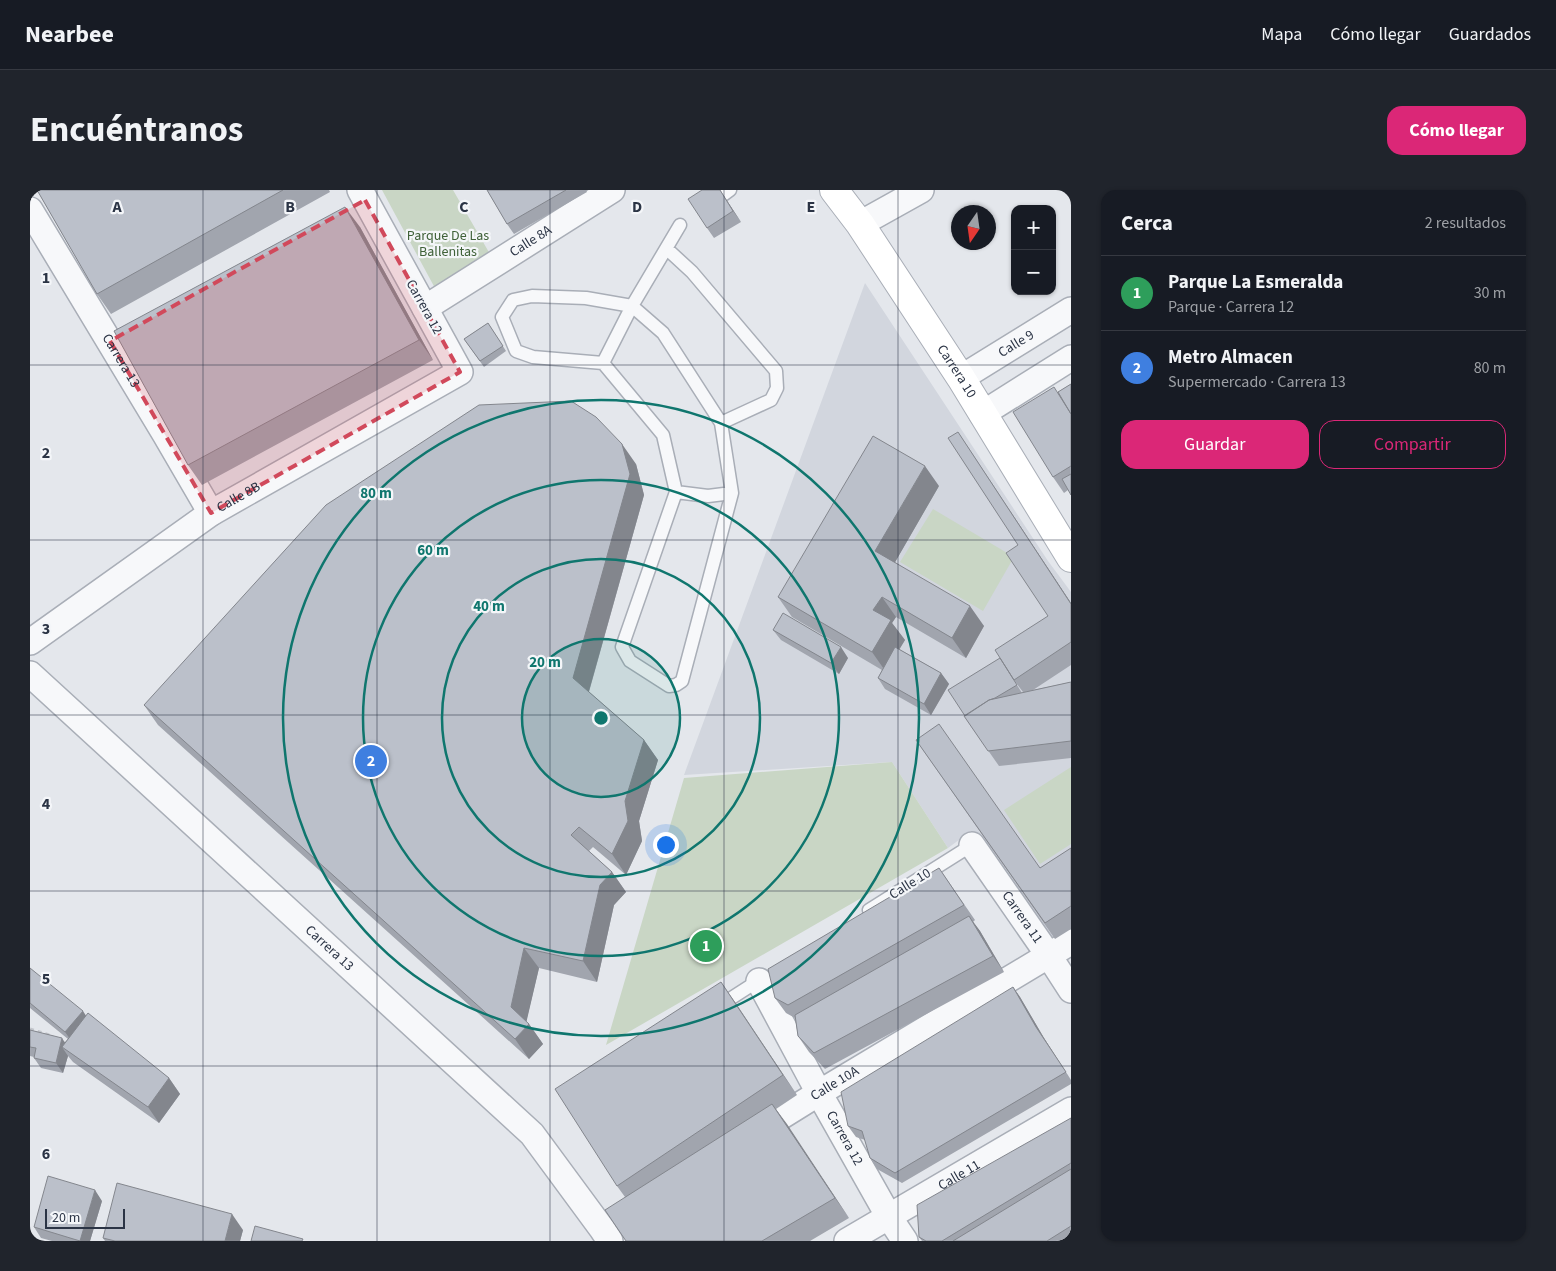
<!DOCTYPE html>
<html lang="es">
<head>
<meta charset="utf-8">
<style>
  body { margin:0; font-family:"Source Sans 3",sans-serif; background:#20242c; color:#f1f3f6 }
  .controls { position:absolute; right:15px; top:15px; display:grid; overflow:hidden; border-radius:10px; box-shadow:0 1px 4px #0004 }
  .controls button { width:45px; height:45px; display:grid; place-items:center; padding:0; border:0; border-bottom:1px solid #363941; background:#171b24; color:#f1f3f6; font:25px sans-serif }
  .compass { position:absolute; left:921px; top:15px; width:45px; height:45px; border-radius:50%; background:#171b24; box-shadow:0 1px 4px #0004; rotate:193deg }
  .scale { position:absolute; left:15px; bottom:12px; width:80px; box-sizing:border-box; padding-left:5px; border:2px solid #2b3445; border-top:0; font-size:14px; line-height:18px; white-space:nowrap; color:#2b3445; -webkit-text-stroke:4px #f4f6f9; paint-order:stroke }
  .you { position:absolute; left:635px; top:654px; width:18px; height:18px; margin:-12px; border:4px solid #fff; border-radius:50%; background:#1a73e8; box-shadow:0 0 0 8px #1a73e833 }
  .badge { display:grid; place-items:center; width:32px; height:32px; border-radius:50%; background:#db2777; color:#fff; font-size:16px; font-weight:700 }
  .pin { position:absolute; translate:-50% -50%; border:2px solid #fff; box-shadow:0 1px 5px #0006 }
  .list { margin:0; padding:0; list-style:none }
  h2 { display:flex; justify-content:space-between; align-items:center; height:65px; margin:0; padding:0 20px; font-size:21px }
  h2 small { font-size:16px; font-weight:400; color:#9ea1a6 }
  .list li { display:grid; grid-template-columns:32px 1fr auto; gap:15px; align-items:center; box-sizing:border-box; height:75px; padding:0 20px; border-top:1px solid #363941 }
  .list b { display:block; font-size:19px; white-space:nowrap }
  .list p { margin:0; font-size:16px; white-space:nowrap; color:#9ea1a6 }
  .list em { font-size:16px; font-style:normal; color:#9ea1a6 }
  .actions { display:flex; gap:10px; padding:15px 20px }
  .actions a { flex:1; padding:11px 0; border:1px solid #db2777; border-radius:15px; text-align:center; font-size:18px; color:#db2777 }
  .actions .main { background:#db2777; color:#fff }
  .map { position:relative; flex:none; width:1041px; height:1051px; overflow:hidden; border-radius:15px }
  header { display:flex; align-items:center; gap:30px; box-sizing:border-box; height:70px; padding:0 25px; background:#171b24; border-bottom:1px solid #363941 }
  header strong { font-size:24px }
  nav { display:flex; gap:28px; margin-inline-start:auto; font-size:18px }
  .intro { display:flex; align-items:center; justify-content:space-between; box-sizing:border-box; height:120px; padding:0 30px }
  h1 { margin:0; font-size:35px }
  .button { padding:12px 22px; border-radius:15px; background:#db2777; color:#fff; font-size:18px; font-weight:700 }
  main { display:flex; gap:30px; padding:0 30px }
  aside { flex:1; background:#171b24; border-radius:15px; box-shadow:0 1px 4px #0004 }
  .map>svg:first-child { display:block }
  .built { fill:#d2d6de }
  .green { fill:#c9d6c5 }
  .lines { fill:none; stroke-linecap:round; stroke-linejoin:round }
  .lane-casing { stroke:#a9aeb7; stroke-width:15 }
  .street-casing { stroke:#a9aeb7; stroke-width:28 }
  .secondary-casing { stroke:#a9aeb7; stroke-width:30 }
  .path { stroke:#c2c5cb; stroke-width:3; stroke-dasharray:4 4; stroke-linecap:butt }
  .lane { stroke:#f7f8fa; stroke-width:12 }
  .street { stroke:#f7f8fa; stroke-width:25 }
  .secondary { stroke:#fff; stroke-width:28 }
  .wall { fill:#a1a5ae }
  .shaded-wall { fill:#83868d }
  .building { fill:#bbc0ca; stroke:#83868d }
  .marked { fill:#d1495b; fill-opacity:0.2; stroke:#d1495b; stroke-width:4; stroke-dasharray:10 6; stroke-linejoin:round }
  .grid { fill:none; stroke:#2b3445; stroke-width:1; stroke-opacity:0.55 }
  .ring { fill:none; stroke:#0f766e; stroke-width:2.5 }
  .labels { text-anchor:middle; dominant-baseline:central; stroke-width:4.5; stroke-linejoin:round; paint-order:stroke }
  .park-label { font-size:14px; fill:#3f6138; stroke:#f4f6f9 }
  .street-label { font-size:14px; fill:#2b3445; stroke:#f4f6f9 }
  .grid-label { font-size:16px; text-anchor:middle; font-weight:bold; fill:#2b3445; stroke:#f4f6f9; stroke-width:4.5; stroke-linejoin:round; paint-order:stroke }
  .centre { fill:#0f766e; stroke:#f4f6f9; stroke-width:2.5 }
  .ring-label { font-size:15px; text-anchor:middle; font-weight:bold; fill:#0f766e; stroke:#f4f6f9; stroke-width:4.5; stroke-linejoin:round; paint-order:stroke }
</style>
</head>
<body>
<header>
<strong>Nearbee</strong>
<nav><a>Mapa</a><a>Cómo llegar</a><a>Guardados</a></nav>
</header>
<div class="intro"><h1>Encuéntranos</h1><a class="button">Cómo llegar</a></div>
<main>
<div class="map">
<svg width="1041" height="1051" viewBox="0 0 1041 1051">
  <rect width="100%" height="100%" fill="#e4e7ec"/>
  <!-- built -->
  <path class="built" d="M835,93L1018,371L1041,402V752L1019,766L941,641L918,658L862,572L654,585Z"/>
  <!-- green -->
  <path class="green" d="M352,0H423L464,71L406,100Z
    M903,319L984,367L953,421L870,372Z
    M862,572L918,658L576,855L654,588Z
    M1041,577V654L1010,674L974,620Z"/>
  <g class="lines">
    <!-- lane casing -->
    <g class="lane-casing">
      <path id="lane" d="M681,14L700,0
        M637,59L662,82L746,181L747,198L741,210L691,233
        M502,106L556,108L602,116L633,143L691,233L702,303L652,491L646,495L639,496L600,471L592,457L646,302L633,245L573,173L503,167L486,161L472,127L483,110Z
        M573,173L602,116L650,35
        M646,302L678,306L702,303
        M839,720L942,655
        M689,816L731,789"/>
    </g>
    <!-- street casing -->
    <g class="street-casing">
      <g id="street">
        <path id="s1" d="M0,20L135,244L181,323"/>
        <path d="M830,34L891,0"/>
        <path id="s2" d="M395,118L582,0"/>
        <path id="s3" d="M931,188L1041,120"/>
        <path d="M952,224L1041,168"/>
        <path id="s4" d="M0,452L181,323L430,182L330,0"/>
        <path id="s5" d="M0,484L502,944L572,1039L580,1051"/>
        <path id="s6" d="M942,655L1019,766L1041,800"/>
        <path id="s7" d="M729,791L789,903L859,1027L875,1051"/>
        <path id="s8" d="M723,944L789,903L1041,752"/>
        <path id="s9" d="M817,1051L1041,920"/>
      </g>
    </g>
    <!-- secondary casing -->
    <g class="secondary-casing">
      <g id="secondary">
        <path id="s10" d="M804,0L830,34L931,188L1041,368"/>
      </g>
    </g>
    <!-- path -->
    <path class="path" d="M0,839L23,846"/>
    <!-- lane -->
    <use href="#lane" class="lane"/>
    <!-- street -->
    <use href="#street" class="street"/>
    <!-- secondary -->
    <use href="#secondary" class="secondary"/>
  </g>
  <!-- wall -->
  <path class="wall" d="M7,0H299L300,2L81,124L67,104Z
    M457,0H556L557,2L484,44L477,34Z
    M672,0H690L711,32L684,48L677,38Z
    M330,37L403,170L172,295L158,275Z
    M458,133L476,161L454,177L434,149Z
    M1041,194V305L1038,300L1034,303L1023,287L1028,202Z
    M928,242L1041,413V475L1003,500L1041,492V568L969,576L934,526L970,468L992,503L993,502L984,490L1018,426L988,355Z
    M606,274L614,305L559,502L614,550L628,570L609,631L612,651L596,685L563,657L559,661L582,682L596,702L584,715L567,792L509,778L496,832L499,834L513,854L499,869L128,535L114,515Z
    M909,296L865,372L954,436L936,468L866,427L862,433L875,450L869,459L911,483L919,494L901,525L855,499L848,488L852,480L762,427L748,407Z
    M743,440L818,468L809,484L751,450Z
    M886,550L1010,678L1041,658V739L1025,749Z
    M909,678L945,730L943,732L950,741L974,782L795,879L779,862L768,846L765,828L756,823L745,808Z
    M0,778L56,826L139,888L150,904L129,933L43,872L38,866L33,883L11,878L4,868V867L0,866V840L35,852L38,849L0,818Z
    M691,792L767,905L746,919L819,1028L780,1051H596L595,1007L587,996Z
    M983,797L990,807L1014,848L1041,890V894L872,993L847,979L840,968L835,950L826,947L818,936Z
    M1041,928V1051H892L889,1047Z
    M72,1011L60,1051H22L11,1048L4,1037Z
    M213,1040L210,1051H75L73,1048Z"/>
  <!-- shaded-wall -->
  <path class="shaded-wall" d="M690,0L711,32L703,21Z
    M315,17L330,37L403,170L389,150Z
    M928,242L1041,413V414Z
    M592,254L606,274L614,305L557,508L543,488Z
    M895,276L909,296L860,381L845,361Z
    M852,407L866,427L862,433L875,450L856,482L842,462L843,420Z
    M940,416L954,436L936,468L922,448Z
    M811,457L818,468L809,484L801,473Z
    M911,483L919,494L901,525L894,514Z
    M614,550L628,570L609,631L612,651L596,685L582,664L595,611Z
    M582,682L596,702L584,715L567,792L553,771L570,695Z
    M939,726L950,741L974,782L963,766Z
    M494,758L509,778L495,838L481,817Z
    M691,792L705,812L767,905L753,885Z
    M983,797L990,807L1014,848L1041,890L1006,837Z
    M53,821L60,832L43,853L35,842Z
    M499,834L513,854L499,869L485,849Z
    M32,848L39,859L32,857L38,866L33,883L26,873Z
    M139,888L150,904L129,933L118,917Z
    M742,914L757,934L819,1028L805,1008Z
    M65,1000L72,1011L60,1051H50Z
    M202,1024L213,1040L210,1051H195Z"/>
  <!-- building -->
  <path class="building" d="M7,0H253L67,104Z
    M457,0H536L477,34Z
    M672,0H690L703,21L677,38L658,9Z
    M315,17L389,150L158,275L84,141Z
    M458,133L473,156L450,171L434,149Z
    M1041,194V224L1028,202Z
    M1024,197L1041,224V276L1023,287L983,222Z
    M541,211L566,227L592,254L600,284L543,488L614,550L595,611L598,631L582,664L549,637L541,645L582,682L570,695L553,771L494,758L481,817L499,834L485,849L114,515L296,315L449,215Z
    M928,242L1041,414V452L984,490L965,460L1018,426L976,363L988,355L918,248Z
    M843,246L895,276L845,361L940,416L922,448L852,407L843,420L861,430L842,462L748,407Z
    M1041,284V305L1032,289Z
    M753,423L811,457L801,473L743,440Z
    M865,457L911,483L894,514L848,488Z
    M970,468L987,495L965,508L959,510L935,526L918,500Z
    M1041,492V551L958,561L934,526L959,510Z
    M909,534L1010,678L1041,658V716L1015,733L886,550Z
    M909,678L934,715L758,815L745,808L738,779Z
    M939,726L963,766L784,863L768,846L765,825Z
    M0,778L53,821L35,842L0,813Z
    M691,792L753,885L587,996L525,899Z
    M983,797L1006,837L1036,882L865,983L840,968L832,941L818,936L811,902Z
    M58,823L139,888L118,917L32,857Z
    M0,840L32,848L26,873L4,868L6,858L0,857Z
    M742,914L805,1008L732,1051H596L575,1020Z
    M1041,928V973L912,1051H896L889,1047L887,1015Z
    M1041,979V1036L1017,1051H923Z
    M18,986L65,1000L50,1051L4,1037Z
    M87,993L202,1024L195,1051H85L73,1048Z
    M225,1036L273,1049L272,1051H221Z"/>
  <!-- marked area -->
  <path class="marked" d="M335,10L430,182L181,323L80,151Z"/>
  <!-- grid -->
  <path class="grid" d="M173,0V1051M347,0V1051M520,0V1051M694,0V1051M868,0V1051M0,175H1041M0,350H1041M0,525H1041M0,701H1041M0,876H1041"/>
  <!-- distance rings -->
  <circle cx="571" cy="528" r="79" fill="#0f766e" fill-opacity=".12"/>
  <g class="ring">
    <circle cx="571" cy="528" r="79"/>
    <circle cx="571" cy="528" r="159"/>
    <circle cx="571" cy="528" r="238"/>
    <circle cx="571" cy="528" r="318"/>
  </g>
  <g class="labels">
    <!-- park labels -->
    <g class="park-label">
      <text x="418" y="46">Parque De Las<tspan x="418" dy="16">Ballenitas</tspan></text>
    </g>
    <!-- street labels -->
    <g class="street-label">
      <text stroke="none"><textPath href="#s2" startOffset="125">Calle 8A</textPath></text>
      <text transform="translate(394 117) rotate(61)">Carrera 12</text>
      <text stroke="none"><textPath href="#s3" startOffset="65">Calle 9</textPath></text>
      <text stroke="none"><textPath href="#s1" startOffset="176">Carrera 13</textPath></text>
      <text stroke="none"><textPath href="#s10" startOffset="219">Carrera 10</textPath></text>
      <text stroke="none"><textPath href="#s4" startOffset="254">Calle 8B</textPath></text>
      <text transform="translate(880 694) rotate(-32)">Calle 10</text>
      <text stroke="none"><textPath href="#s6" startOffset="88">Carrera 11</textPath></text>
      <text stroke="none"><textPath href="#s5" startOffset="406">Carrera 13</textPath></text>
      <text stroke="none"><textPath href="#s8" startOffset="96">Calle 10A</textPath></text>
      <text stroke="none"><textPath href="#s7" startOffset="179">Carrera 12</textPath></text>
      <text stroke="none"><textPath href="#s9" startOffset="130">Calle 11</textPath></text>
    </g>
  </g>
  <g class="grid-label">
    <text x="87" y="22">A</text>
    <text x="260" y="22">B</text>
    <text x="434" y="22">C</text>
    <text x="607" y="22">D</text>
    <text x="781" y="22">E</text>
    <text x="16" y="93">1</text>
    <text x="16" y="268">2</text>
    <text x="16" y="444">3</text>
    <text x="16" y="619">4</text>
    <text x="16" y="794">5</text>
    <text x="16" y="969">6</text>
  </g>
  <circle cx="571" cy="528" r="8" class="centre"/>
  <g class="ring-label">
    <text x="346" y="308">80 m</text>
    <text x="403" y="365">60 m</text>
    <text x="459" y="421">40 m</text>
    <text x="515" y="477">20 m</text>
  </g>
</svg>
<div class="controls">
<button>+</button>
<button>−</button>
</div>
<svg class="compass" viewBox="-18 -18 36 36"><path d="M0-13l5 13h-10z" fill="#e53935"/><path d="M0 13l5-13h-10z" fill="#9ea1a6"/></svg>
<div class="scale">20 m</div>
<div class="you"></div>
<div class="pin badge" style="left:676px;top:756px;background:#2e9e5b">1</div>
<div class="pin badge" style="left:341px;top:571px;background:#3f7fe0">2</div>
</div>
<aside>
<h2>Cerca<small>2 resultados</small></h2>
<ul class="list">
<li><span class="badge" style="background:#2e9e5b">1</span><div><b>Parque La Esmeralda</b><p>Parque · Carrera 12</p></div><em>30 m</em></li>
<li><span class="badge" style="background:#3f7fe0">2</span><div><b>Metro Almacen</b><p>Supermercado · Carrera 13</p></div><em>80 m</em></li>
</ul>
<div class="actions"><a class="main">Guardar</a><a>Compartir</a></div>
</aside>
</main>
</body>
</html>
